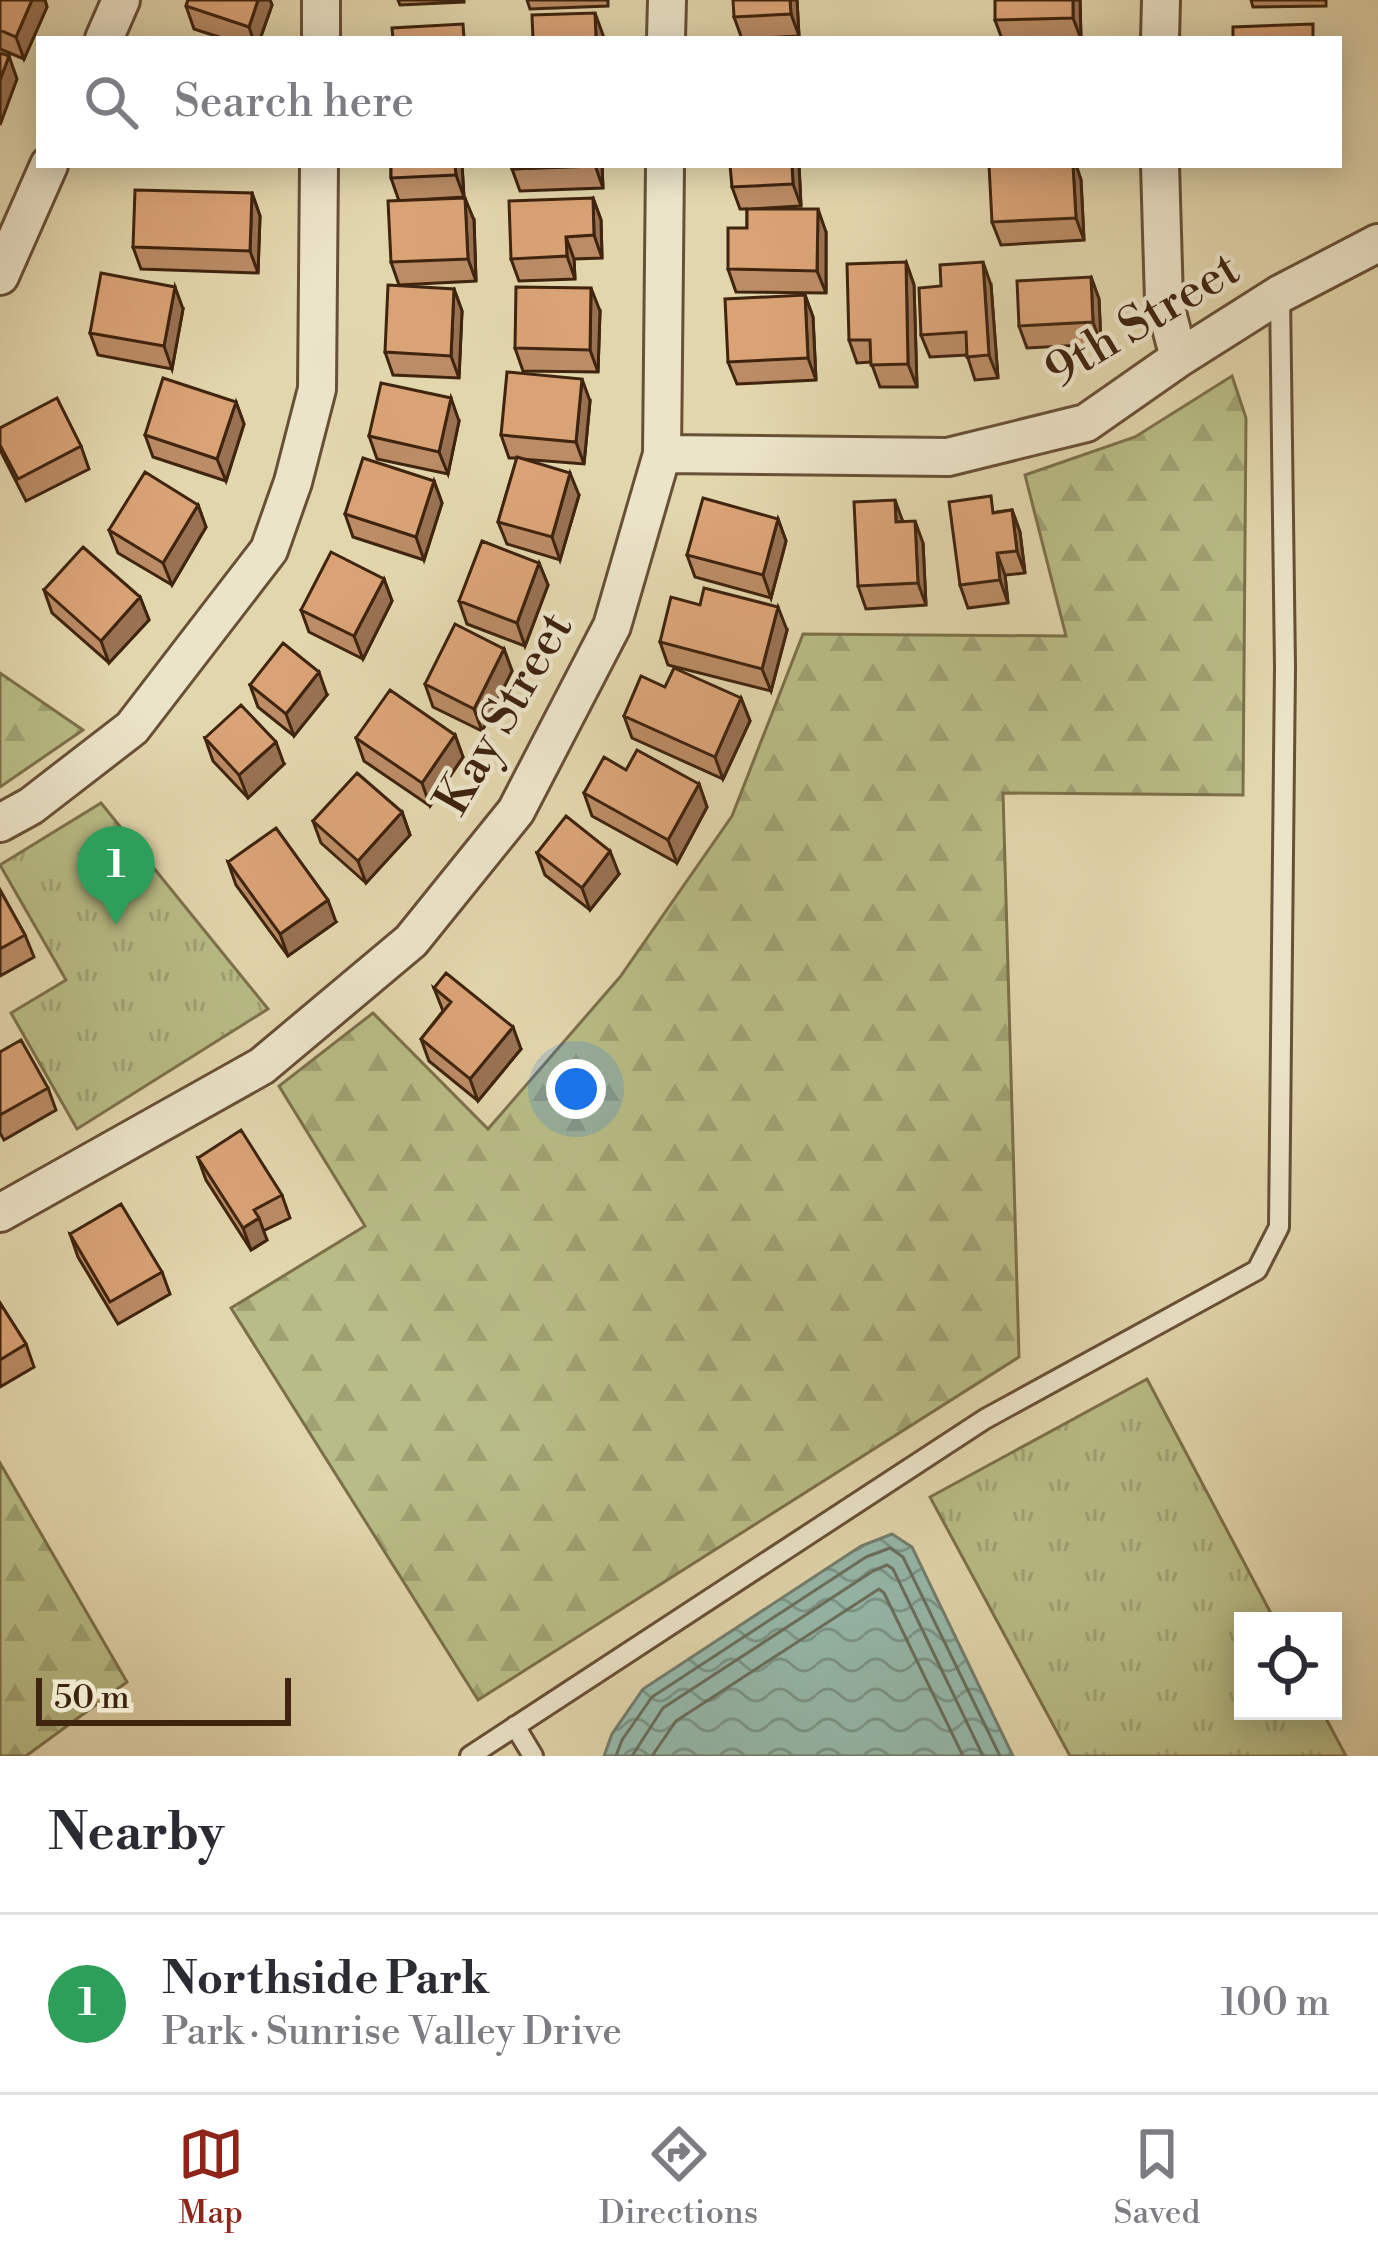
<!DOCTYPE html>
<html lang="en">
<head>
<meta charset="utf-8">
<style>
  body { margin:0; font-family:"Libre Bodoni",serif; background:#f2f2f3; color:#2b2b33 }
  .controls { position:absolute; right:36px; bottom:36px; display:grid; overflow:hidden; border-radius:0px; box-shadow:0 6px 30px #0003 }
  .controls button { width:108px; height:108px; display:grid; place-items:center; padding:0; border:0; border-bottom:3px solid #e1e1e2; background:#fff; color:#2b2b33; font:60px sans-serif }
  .scale { position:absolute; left:36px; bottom:30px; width:255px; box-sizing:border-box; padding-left:12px; border:6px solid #3f240f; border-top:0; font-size:33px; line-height:42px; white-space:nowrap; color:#3f240f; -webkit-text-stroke:9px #ece4c9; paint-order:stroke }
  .you { position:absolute; left:576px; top:1089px; width:42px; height:42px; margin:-30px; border:9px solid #fff; border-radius:50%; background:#1a73e8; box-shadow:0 0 0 18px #1a73e833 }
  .badge { display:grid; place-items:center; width:78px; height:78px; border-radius:50%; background:#8f2418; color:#fff; font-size:39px; font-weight:700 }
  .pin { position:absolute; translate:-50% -99px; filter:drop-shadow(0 3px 6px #0008) }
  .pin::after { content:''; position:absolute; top:63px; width:42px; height:36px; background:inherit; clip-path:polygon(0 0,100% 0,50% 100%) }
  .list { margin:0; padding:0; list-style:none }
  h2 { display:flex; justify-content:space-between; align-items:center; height:156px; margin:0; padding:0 48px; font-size:51px }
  h2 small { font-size:39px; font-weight:400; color:#7c7c81 }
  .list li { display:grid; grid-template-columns:78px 1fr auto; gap:36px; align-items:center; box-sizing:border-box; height:180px; padding:0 48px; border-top:3px solid #e1e1e2 }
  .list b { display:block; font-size:45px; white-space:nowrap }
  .list p { margin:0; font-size:39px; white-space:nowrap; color:#7c7c81 }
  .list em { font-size:39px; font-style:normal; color:#7c7c81 }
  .icon { flex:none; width:66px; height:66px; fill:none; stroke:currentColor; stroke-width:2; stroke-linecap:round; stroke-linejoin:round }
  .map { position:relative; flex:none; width:1378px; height:1756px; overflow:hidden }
  .search { position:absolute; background:#fff; box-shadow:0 6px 30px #0003; left:36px; right:36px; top:36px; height:132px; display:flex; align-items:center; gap:30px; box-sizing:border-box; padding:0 42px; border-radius:0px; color:#7c7c81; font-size:45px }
  .sheet { height:336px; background:#fff }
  nav { display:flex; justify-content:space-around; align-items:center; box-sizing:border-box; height:168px; border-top:3px solid #e1e1e2; background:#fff; font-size:33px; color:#7c7c81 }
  nav a { display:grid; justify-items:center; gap:6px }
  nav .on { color:#8f2418 }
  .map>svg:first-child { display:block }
  .grass { fill:url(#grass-tufts); stroke:#7c704a; stroke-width:3 }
  .forest { fill:url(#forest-firs); stroke:#7c704a; stroke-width:3 }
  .water { fill:url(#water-waves); stroke:#737d6d; stroke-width:3 }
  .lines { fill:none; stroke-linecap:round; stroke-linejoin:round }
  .shore { stroke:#6a6e5d; stroke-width:3 }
  .service-casing { stroke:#685036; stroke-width:24 }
  .minor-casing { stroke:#685036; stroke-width:42 }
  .service { stroke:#ece4c9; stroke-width:18 }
  .minor { stroke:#ece4c9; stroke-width:36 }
  .wall { fill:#bb8c65; stroke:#3f240f; stroke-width:3 }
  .shaded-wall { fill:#997253; stroke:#3f240f; stroke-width:3 }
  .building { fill:#daa376; stroke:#3f240f; stroke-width:3 }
  .labels { text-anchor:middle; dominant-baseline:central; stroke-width:9; stroke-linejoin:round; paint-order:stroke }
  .street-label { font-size:48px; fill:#3f240f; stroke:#ece4c9 }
</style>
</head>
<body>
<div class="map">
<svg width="1378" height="1756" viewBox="0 0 1378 1756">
  <defs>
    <pattern id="grass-tufts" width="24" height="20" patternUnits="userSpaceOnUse" patternTransform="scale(3)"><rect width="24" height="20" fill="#b8bc86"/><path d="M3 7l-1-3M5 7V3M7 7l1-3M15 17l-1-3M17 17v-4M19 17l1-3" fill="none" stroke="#9fa172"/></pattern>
    <pattern id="forest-firs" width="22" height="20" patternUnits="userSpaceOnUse" patternTransform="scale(3)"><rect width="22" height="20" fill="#b8bc86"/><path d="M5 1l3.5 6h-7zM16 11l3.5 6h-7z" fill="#9fa172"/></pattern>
    <pattern id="water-waves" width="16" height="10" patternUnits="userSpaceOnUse" patternTransform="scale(3)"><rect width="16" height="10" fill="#95b9ab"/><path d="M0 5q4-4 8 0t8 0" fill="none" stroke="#7b968a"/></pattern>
  </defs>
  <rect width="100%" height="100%" fill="#e2d6ac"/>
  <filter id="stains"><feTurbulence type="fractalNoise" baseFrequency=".00167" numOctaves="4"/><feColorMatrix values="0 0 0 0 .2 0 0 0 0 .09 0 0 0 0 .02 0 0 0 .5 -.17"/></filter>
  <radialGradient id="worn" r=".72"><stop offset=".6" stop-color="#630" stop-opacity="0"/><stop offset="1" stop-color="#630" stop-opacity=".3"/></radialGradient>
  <!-- grass -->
  <path class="grass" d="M101,803L268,1009L77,1129L11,1013L66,980L0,865Z
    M1147,1379L1275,1621H1243V1711H1322L1346,1756H1070L930,1497Z"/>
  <!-- forest -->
  <path class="forest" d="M1232,376L1246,418L1243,795L1003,793L1019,1357L478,1700L231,1308L365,1226L279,1086L373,1013L488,1129L620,977L732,816L803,634L1066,636L1025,475L1135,437Z
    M0,673L83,730L0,787Z
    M0,1463L127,1682L26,1756H0Z"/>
  <!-- water -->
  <path class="water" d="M892,1534L912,1547L1013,1756H604L612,1734L643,1689L861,1546Z"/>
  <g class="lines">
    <!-- shore -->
    <path class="shore" d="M616,1756L622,1740L652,1697L866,1557L890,1548L903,1557L1000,1756
      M632,1756L663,1708L873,1571L887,1565L893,1569L983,1756
      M652,1756L676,1721L879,1589L884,1593L963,1756"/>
    <!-- service casing -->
    <g class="service-casing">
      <path id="service" d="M515,1726L533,1756
        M470,1756L985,1419L1257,1270L1279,1227L1285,667L1280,294"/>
    </g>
    <!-- minor casing -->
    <g class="minor-casing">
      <path id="minor" d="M104,39L121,0
        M321,39V0
        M666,39L667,0
        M1160,39L1161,0
        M1160,165L1164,301L1179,358
        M0,276L49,165
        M662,454L948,457L1086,423L1179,358L1280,294L1378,243
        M0,823L31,806L132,728L269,550L293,482L317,389L319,165
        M0,1213L262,1066L411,941L516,811L612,626L662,454L665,165"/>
    </g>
    <!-- service -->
    <use href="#service" class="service"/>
    <!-- minor -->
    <use href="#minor" class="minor"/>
  </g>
  <!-- wall -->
  <path class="wall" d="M0,0H45L47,7L24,59L0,49Z
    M188,0H270L272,5L260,39H225L194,29L186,6Z
    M398,0H464V2L400,5Z
    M527,0H608V6L530,9Z
    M797,0L799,36L742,39L734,17Z
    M1080,0L1081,39H1002L995,20Z
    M1251,0H1326V6L1253,7Z
    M391,165H462L464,197L399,201L391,178Z
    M602,165L603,188L520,191L512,169Z
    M799,165L801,206L751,209L826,232V293L736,292L728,269L747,228V209H740L732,187Z
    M1073,165H1076L1081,180L1084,240L1001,245L992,222Z
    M252,193L260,216L258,273L141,269L133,247Z
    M593,198L601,220L602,258L574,259L575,279L519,281L511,259Z
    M474,220L476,281L399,285L391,262Z
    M906,262L914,285L917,387H880L871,362L857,363L849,340Z
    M1091,277L1099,299L1101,344L1027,348L1019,326Z
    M991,285L998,378L975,380L967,355L930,357L921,335Z
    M454,289L462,311L459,378L393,375L385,352Z
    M805,295L813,317L816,380L737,384L728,362Z
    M183,309L172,369L98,355L90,333Z
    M600,311L598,372L523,371L515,348Z
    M590,401L584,464L521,459L579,495L560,560L507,544L498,522L517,458H509L501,435Z
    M236,402L244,424L226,481L153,457L145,435Z
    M459,421L448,474L377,459L369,436Z
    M0,428L81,446L89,469L26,501L0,450Z
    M434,481L442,503L424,560L353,537L345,514Z
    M198,505L206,527L172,585L118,553L109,530Z
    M1012,510L1020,532L1025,573L1005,575L1008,603L968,608L960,585L997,512Z
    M778,519L786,541L771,598L695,577L687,555Z
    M903,521L923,543L926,605L866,609L858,586Z
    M539,563L548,585L525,646L467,624L459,601Z
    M384,579L392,601L363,659L309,632L301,610Z
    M44,590L140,597L149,620L109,663L52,613Z
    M787,630L771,691L668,665L660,642Z
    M504,649L512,671L482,731L433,707L425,684Z
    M250,685L327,695L294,736L258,707Z
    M665,687L741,698L750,721L723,779L632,738L624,716Z
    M455,735L463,757L430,806L364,761L356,738Z
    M205,738L284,764L248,798L213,761Z
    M699,784L707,807L677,863L592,816L584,793Z
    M402,812L410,835L366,883L321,843L313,821Z
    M537,853L619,874L590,910L545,875Z
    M228,862L336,922L288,956L236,885Z
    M0,890L25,935L34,957L0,976Z
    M434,988L521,1049L478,1101L429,1061L421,1039L443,1011Z
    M0,1052L48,1088L56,1110L4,1140L0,1133Z
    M198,1158L282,1195L290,1218L263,1231L267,1240L251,1250L206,1180Z
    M70,1234L162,1272L170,1294L118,1324L78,1257Z
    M0,1303L26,1344L34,1367L0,1387Z"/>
  <!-- shaded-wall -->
  <path class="shaded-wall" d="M32,0H45L47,7L24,59L16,37Z
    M258,0H270L272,5L260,39H253L249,27Z
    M790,0H797L799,36L791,14Z
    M1073,0H1080L1081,39L1073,18Z
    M595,13L603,35L604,39H596Z
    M9,56L17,79L0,125V80Z
    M455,165H462L464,197L456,175Z
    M595,165H602L603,188Z
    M792,165H799L801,206L793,184Z
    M1073,165H1076L1081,180L1084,240L1076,218Z
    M252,193L260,216L258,273L250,251Z
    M465,198L474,220L476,281L468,259Z
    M593,198L601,220L602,258L594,235Z
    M818,209L826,232V293L817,271Z
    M566,237L574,259L575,279L567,256Z
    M906,262L914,285L917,387L908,364Z
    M983,262L991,285L998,378L989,355Z
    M1091,277L1099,299L1101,344L1093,322Z
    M175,287L183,309L172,369L164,346Z
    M591,288L600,311L598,372L590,350Z
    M454,289L462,311L459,378L451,356Z
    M805,295L813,317L816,380L808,358Z
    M582,379L590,401L584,464L576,442Z
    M451,398L459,421L448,474L439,452Z
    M236,402L244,424L226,481L217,459Z
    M570,473L579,495L560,560L552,537Z
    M434,481L442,503L424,560L416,537Z
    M895,500L903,522H896Z
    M198,505L206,527L172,585L163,563Z
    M1012,510L1020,532L1025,573L1017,551Z
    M778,519L786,541L771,598L763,575Z
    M915,521L923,543L926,605L918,583Z
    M997,553L1005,575L1008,603L1000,580Z
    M539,563L548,585L525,646L517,623Z
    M384,579L392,601L363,659L354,636Z
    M140,597L149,620L109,663L101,641Z
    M778,607L787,630L771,691L762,669Z
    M504,649L512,671L482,731L474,709Z
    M319,672L327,695L294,736L286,714Z
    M741,698L750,721L723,779L715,757Z
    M455,735L463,757L430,806L422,783Z
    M276,742L284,764L248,798L239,775Z
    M699,784L707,807L677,863L668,840Z
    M402,812L410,835L366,883L358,861Z
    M610,851L619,874L590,910L582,888Z
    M328,900L336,922L288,956L280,934Z
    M513,1027L521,1049L478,1101L470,1079Z
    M259,1218L267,1240L251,1250L243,1228Z"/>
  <!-- building -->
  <path class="building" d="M0,0H32L16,37L0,30Z
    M188,0H258L249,27L186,6Z
    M733,0H790L791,14L734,17Z
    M995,0H1073V18L995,20Z
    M595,13L596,39H533L532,15Z
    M463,24L464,39H393L392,28Z
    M1313,24V39H1233V27Z
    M0,53L9,56L0,80Z
    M391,165H455L456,175L391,178Z
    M512,165H595V166L512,169Z
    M730,165H792L793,184L732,187Z
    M989,165H1073L1076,218L992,222Z
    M135,190L252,193L250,251L133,247Z
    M465,198L468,259L391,262L388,201Z
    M593,198L594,235L566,237L567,256L511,259L509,201Z
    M747,209H818L817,271L728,269V228H747Z
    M906,262L908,364L871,365L870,340H849L847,264Z
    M983,262L989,355L967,357L966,332L921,335L919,288L941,286L940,265Z
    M101,273L175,287L164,346L90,333Z
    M1091,277L1093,322L1019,326L1017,281Z
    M388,285L454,289L451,356L385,352Z
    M516,287L591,288L590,350L515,348Z
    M805,295L808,358L728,362L725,299Z
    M507,372L582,379L576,442L501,435Z
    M163,378L236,402L217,459L145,435Z
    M381,383L451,398L439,452L369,436Z
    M57,398L81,446L18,479L0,445V428Z
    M517,457L570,473L552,537L498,522Z
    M363,458L434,481L416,537L345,514Z
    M145,472L198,505L163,563L109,530Z
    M991,496L993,513L1012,510L1017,551L997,553L1000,580L960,585L949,502Z
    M703,498L778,519L763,575L687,555Z
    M895,500L896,522L915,521L918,583L858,586L854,502Z
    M482,541L539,563L517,623L459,601Z
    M83,547L140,597L101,641L44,590Z
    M331,552L384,579L354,636L301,610Z
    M704,588L778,607L762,669L660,642L671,597L700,605Z
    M455,624L504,649L474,709L425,684Z
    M283,643L319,672L286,714L250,685Z
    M674,668L741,698L715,757L624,716L641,676L665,687Z
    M390,690L455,735L422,783L356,738Z
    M241,705L276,742L239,775L205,738Z
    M637,750L699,784L668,840L584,793L604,757L626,770Z
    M357,773L402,812L358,861L313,821Z
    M566,816L610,851L582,888L537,853Z
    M276,828L328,900L280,934L228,862Z
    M0,890L25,935L0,949Z
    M446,973L513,1027L470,1079L421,1039L451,1002L434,988Z
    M21,1040L48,1088L0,1115V1052Z
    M241,1130L282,1195L254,1210L259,1218L243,1228L198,1158Z
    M121,1204L162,1272L110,1302L70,1234Z
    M0,1303L26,1344L0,1360Z"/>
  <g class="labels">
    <!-- street labels -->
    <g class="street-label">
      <text transform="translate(1143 321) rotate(-31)">9th Street</text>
      <text transform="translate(505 714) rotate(-60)">Kay Street</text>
    </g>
  </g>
  <rect width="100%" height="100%" filter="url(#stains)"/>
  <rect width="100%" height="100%" fill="url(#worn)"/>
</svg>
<div class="controls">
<button><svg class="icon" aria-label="locate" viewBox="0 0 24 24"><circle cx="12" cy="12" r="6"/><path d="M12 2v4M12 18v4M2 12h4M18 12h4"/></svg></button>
</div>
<div class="scale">50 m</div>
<div class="you"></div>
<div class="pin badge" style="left:116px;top:925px;background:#2e9e5b">1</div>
<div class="search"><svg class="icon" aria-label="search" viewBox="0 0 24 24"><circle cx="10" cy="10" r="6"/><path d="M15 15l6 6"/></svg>Search here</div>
</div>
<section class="sheet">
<h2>Nearby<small></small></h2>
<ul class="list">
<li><span class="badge" style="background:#2e9e5b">1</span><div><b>Northside Park</b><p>Park · Sunrise Valley Drive</p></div><em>100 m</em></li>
</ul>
</section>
<nav>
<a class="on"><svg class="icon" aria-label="map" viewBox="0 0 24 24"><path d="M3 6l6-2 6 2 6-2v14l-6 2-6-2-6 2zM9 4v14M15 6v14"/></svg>Map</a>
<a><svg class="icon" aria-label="directions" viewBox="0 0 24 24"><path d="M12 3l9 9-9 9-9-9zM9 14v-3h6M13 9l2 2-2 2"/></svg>Directions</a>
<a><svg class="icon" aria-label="saved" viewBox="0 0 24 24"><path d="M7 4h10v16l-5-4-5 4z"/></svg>Saved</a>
</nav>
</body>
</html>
